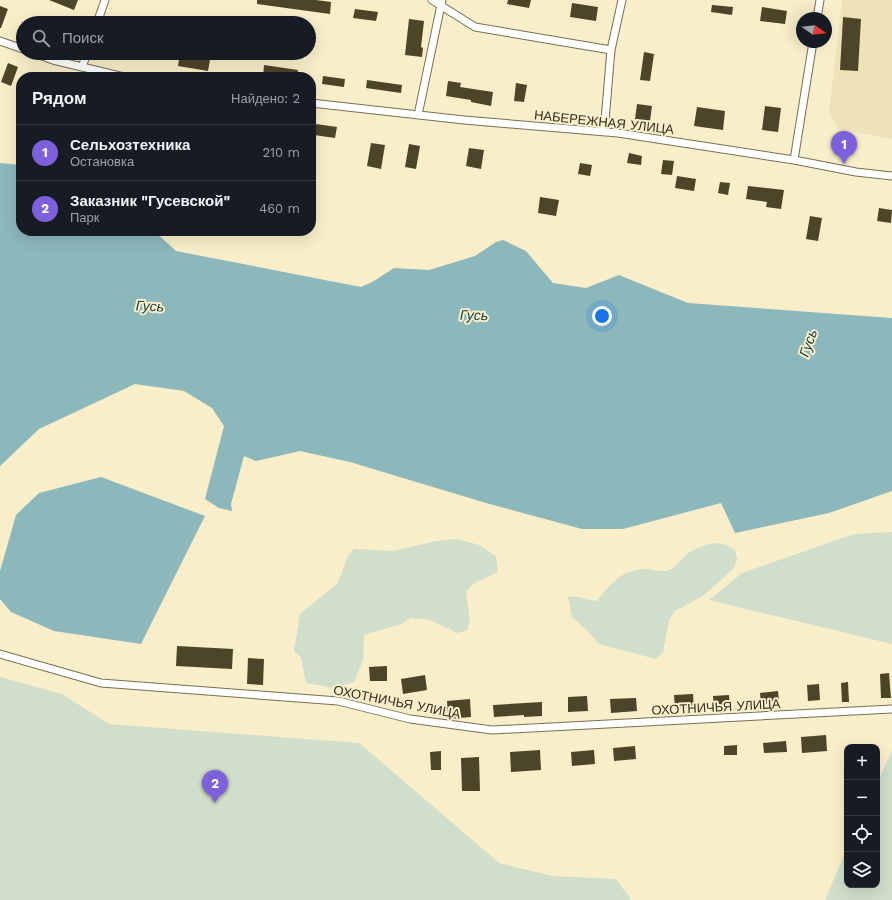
<!DOCTYPE html>
<html lang="ru">
<head>
<meta charset="utf-8">
<style>
  body { margin:0; font-family:"Work Sans",sans-serif; background:#20242c; color:#f1f3f6 }
  .controls { position:absolute; right:12px; bottom:12px; display:grid; overflow:hidden; border-radius:8px; box-shadow:0 4px 16px #0002 }
  .controls button { width:36px; height:36px; display:grid; place-items:center; padding:0; border:0; border-bottom:1px solid #363941; background:#171b24; color:#f1f3f6; font:20px sans-serif }
  .compass { position:absolute; left:796px; top:12px; width:36px; height:36px; border-radius:50%; background:#171b24; box-shadow:0 4px 16px #0002; rotate:104deg }
  .you { position:absolute; left:602px; top:316px; width:14px; height:14px; margin:-10px; border:3px solid #fff; border-radius:50%; background:#1a73e8; box-shadow:0 0 0 6px #1a73e833 }
  .badge { display:grid; place-items:center; width:26px; height:26px; border-radius:50%; background:#7d60db; color:#fff; font-size:13px; font-weight:700 }
  .pin { position:absolute; translate:-50% -33px; filter:drop-shadow(0 1px 2px #0008) }
  .pin::after { content:''; position:absolute; top:21px; width:14px; height:12px; background:inherit; clip-path:polygon(0 0,100% 0,50% 100%) }
  .list { margin:0; padding:0; list-style:none }
  h2 { display:flex; justify-content:space-between; align-items:center; height:52px; margin:0; padding:0 16px; font-size:17px }
  h2 small { font-size:13px; font-weight:400; color:#9ea1a6 }
  .list li { display:grid; grid-template-columns:26px 1fr auto; gap:12px; align-items:center; box-sizing:border-box; height:56px; padding:0 16px; border-top:1px solid #363941 }
  .list b { display:block; font-size:15px; white-space:nowrap }
  .list p { margin:0; font-size:13px; white-space:nowrap; color:#9ea1a6 }
  .list em { font-size:13px; font-style:normal; color:#9ea1a6 }
  .icon { flex:none; width:22px; height:22px; fill:none; stroke:currentColor; stroke-width:2; stroke-linecap:round; stroke-linejoin:round }
  .map { position:relative; flex:none; width:892px; height:900px; overflow:hidden }
  .search { position:absolute; background:#171b24; box-shadow:0 4px 16px #0002; left:16px; top:16px; width:300px; height:44px; display:flex; align-items:center; gap:10px; box-sizing:border-box; padding:0 14px; border-radius:22px; color:#9ea1a6; font-size:15px }
  .panel { position:absolute; background:#171b24; box-shadow:0 4px 16px #0002; left:16px; top:72px; width:300px; height:164px; border-radius:16px }
  .map>svg:first-child { display:block }
  .built { fill:#eee2b8 }
  .green { fill:#d0decb }
  .water { fill:#8cb7bb }
  .building { fill:#4d4528 }
  .lines { fill:none; stroke-linecap:round; stroke-linejoin:round }
  .minor-casing { stroke:#78704f; stroke-width:9 }
  .minor { stroke:#fff; stroke-width:7 }
  .labels { text-anchor:middle; dominant-baseline:central; stroke-width:4; stroke-linejoin:round; paint-order:stroke }
  .street-label { font-size:13px; fill:#322f21; stroke:#f8eeca }
  .water-label { font-size:14px; font-style:italic; fill:#113b3e; stroke:#f8eeca }
</style>
</head>
<body>
<div class="map">
<svg width="892" height="900" viewBox="0 0 892 900">
  <rect width="100%" height="100%" fill="#f8eeca"/>
  <!-- built -->
  <path class="built" d="M842,0H892V139L839,129L829,113Z"/>
  <!-- green -->
  <path class="green" d="M892,532V644L709,600L742,573L854,534Z
    M457,539L479,545L496,556L498,572L472,584L466,592L470,620L467,630L458,633L430,620L411,618L401,624L364,635L363,660L354,682L335,688L306,683L301,657L294,651L300,614L338,583L348,556L354,549L394,551L436,541Z
    M716,543L726,545L735,550L737,559L734,568L703,596L675,611L669,620L663,653L656,659L599,644L587,630L572,617L568,597C578,595 586,600 597,601C612,583 619,571 644,569C651,569 659,572 666,571C674,570 681,559 687,554C695,548 707,544 716,543Z
    M0,677L62,694L109,724L359,743L499,863L552,876L616,879L631,900H0Z
    M892,751V900H825L847,849V885H877V783Z"/>
  <!-- water -->
  <path class="water" d="M0,163L21,165V231H154L176,251L361,287L374,281L394,268L429,270L475,256L496,242L503,240L526,251L553,283L586,288L619,275L688,303L892,318V491L829,513L735,533L721,503L623,529H582L486,503L350,462L300,451L256,461L244,456L231,504L232,511L219,508L205,499L224,426L212,408L184,391L135,384L39,429L0,466Z
    M101,477L205,516L141,644L54,631L11,612L0,599V571L16,515L39,493Z"/>
  <!-- building -->
  <path class="building" d="M49,0H78L74,10Z
    M257,0H316L331,2L330,14L257,4Z
    M508,0H531L529,8L507,4Z
    M572,3L598,7L596,21L570,17Z
    M712,5L733,7L732,15L711,12Z
    M0,6L8,9L1,28H0Z
    M762,7L787,11L785,24L760,21Z
    M355,9L378,12L376,21L353,18Z
    M843,17L861,19L858,71L840,70Z
    M409,19L424,21L421,47L423,48L422,57L405,55Z
    M644,52L654,54L650,81L640,80Z
    M180,53L211,54L208,71L178,66Z
    M8,63L18,67L11,86L1,82Z
    M264,65L298,70L297,77H263Z
    M323,76L345,79L344,87L322,84Z
    M367,80L402,85L401,93L366,88Z
    M448,81L461,83L460,87L493,92L491,106L471,102V100L446,96Z
    M516,83L527,85L524,102L514,101Z
    M637,104L652,106L650,121L635,119Z
    M765,106L781,108L778,132L762,130Z
    M697,107L725,111L723,130L694,126Z
    M316,124L337,127L335,138L314,135Z
    M371,143L385,145L381,169L367,166Z
    M409,144L420,146L416,169L405,167Z
    M469,148L484,150L481,169L466,166Z
    M629,153L642,156L641,165L627,163Z
    M663,160L674,161L672,175L661,174Z
    M580,163L592,165L590,176L578,174Z
    M677,176L696,179L694,191L675,188Z
    M720,182L730,183L728,195L718,193Z
    M748,186L784,190L781,209L766,207L767,202L746,199Z
    M540,197L559,200L556,216L538,213Z
    M879,208L892,210L891,223L877,221Z
    M810,216L822,218L818,241L806,239Z
    M177,646L233,649L232,669L176,666Z
    M248,658L264,659L263,685L247,684Z
    M387,666V681H370L369,667Z
    M889,673L891,698H881L880,674Z
    M425,675L427,690L403,694L401,679Z
    M848,682L849,702H842L841,683Z
    M819,684L820,700L808,701L807,685Z
    M778,691L779,703L761,704L760,693Z
    M693,694L694,708L675,709L674,695Z
    M729,695L730,710L714,711L713,696Z
    M587,696L588,711L568,712V697Z
    M636,698L637,711L611,713L610,699Z
    M470,699L471,717L448,719L447,701Z
    M542,702V716L524,717V715L494,717L493,705Z
    M826,735L827,751L802,753L801,737Z
    M786,741L787,752L764,753L763,743Z
    M737,745V755H724V746Z
    M635,746L636,759L614,761L613,748Z
    M540,750L541,770L511,772L510,752Z
    M594,750L595,764L572,766L571,752Z
    M441,751V770H431L430,752Z
    M479,757L480,791H462L461,758Z"/>
  <g class="lines">
    <!-- minor casing -->
    <g class="minor-casing">
      <path id="minor" d="M432,0L475,27L611,50
        M817,18L820,0
        M97,23L105,0
        M0,41L23,49
        M34,53L53,60L124,77
        M82,67L87,53
        M311,103L464,120L618,133L794,160L856,172L892,176
        M418,115L442,0
        M604,132L611,50L622,0
        M794,160L813,42
        M0,654L101,683L338,701L410,719L492,730L892,709"/>
    </g>
    <!-- minor -->
    <use href="#minor" class="minor"/>
  </g>
  <g class="labels">
    <!-- street labels -->
    <g class="street-label">
      <text transform="translate(604 122) rotate(6)">НАБЕРЕЖНАЯ УЛИЦА</text>
      <text transform="translate(397 702) rotate(11)">ОХОТНИЧЬЯ УЛИЦА</text>
      <text transform="translate(716 707) rotate(-3)">ОХОТНИЧЬЯ УЛИЦА</text>
    </g>
    <!-- water labels -->
    <g class="water-label">
      <text transform="translate(150 306) rotate(3)">Гусь</text>
      <text transform="translate(474 315) rotate(1)">Гусь</text>
      <text transform="translate(808 343) rotate(-71)">Гусь</text>
    </g>
  </g>
</svg>
<div class="controls">
<button>+</button>
<button>−</button>
<button><svg class="icon" aria-label="locate" viewBox="0 0 24 24"><circle cx="12" cy="12" r="6"/><path d="M12 2v4M12 18v4M2 12h4M18 12h4"/></svg></button>
<button><svg class="icon" aria-label="layers" viewBox="0 0 24 24"><path d="M12 4l9 5-9 5-9-5zM3 14l9 5 9-5"/></svg></button>
</div>
<svg class="compass" viewBox="-18 -18 36 36"><path d="M0-13l5 13h-10z" fill="#e53935"/><path d="M0 13l5-13h-10z" fill="#9ea1a6"/></svg>
<div class="you"></div>
<div class="pin badge" style="left:844px;top:164px">1</div>
<div class="pin badge" style="left:215px;top:803px">2</div>
<div class="search"><svg class="icon" aria-label="search" viewBox="0 0 24 24"><circle cx="10" cy="10" r="6"/><path d="M15 15l6 6"/></svg>Поиск</div>
<section class="panel">
<h2>Рядом<small>Найдено: 2</small></h2>
<ul class="list">
<li><span class="badge">1</span><div><b>Сельхозтехника</b><p>Остановка</p></div><em>210 m</em></li>
<li><span class="badge">2</span><div><b>Заказник &quot;Гусевской&quot;</b><p>Парк</p></div><em>460 m</em></li>
</ul>
</section>
</div>
</body>
</html>
